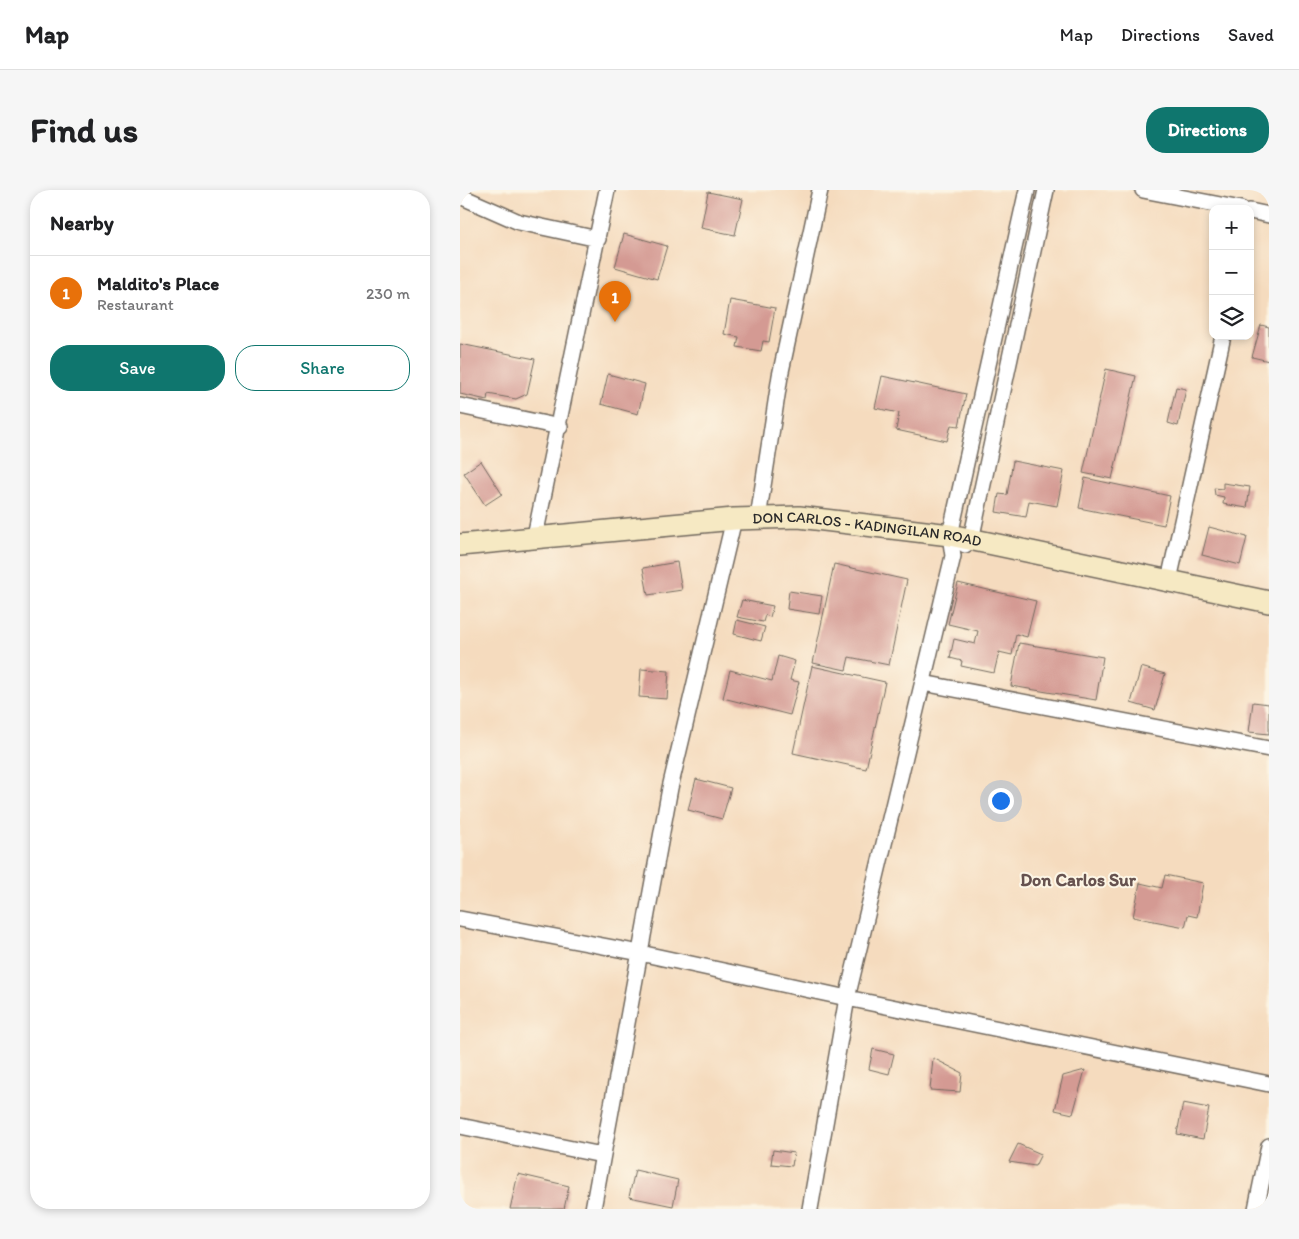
<!DOCTYPE html>
<html lang="en">
<head>
<meta charset="utf-8">
<style>
  body { margin:0; font-family:Itim,sans-serif; background:#f6f6f6; color:#202124 }
  .controls { position:absolute; right:15px; top:15px; display:grid; overflow:hidden; border-radius:10px; box-shadow:0 2px 8px #0003 }
  .controls button { width:45px; height:45px; display:grid; place-items:center; padding:0; border:0; border-bottom:1px solid #e0e0e0; background:#fff; color:#202124; font:25px sans-serif }
  .you { position:absolute; left:540px; top:610px; width:18px; height:18px; margin:-12px; border:4px solid #fff; border-radius:50%; background:#1a73e8; box-shadow:0 0 0 8px #1a73e833 }
  .badge { display:grid; place-items:center; width:32px; height:32px; border-radius:50%; background:#0f766e; color:#fff; font-size:16px; font-weight:700 }
  .pin { position:absolute; translate:-50% -41px; filter:drop-shadow(0 1px 2px #0008) }
  .pin::after { content:''; position:absolute; top:26px; width:18px; height:15px; background:inherit; clip-path:polygon(0 0,100% 0,50% 100%) }
  .list { margin:0; padding:0; list-style:none }
  h2 { display:flex; justify-content:space-between; align-items:center; height:65px; margin:0; padding:0 20px; font-size:21px }
  h2 small { font-size:16px; font-weight:400; color:#757577 }
  .list li { display:grid; grid-template-columns:32px 1fr auto; gap:15px; align-items:center; box-sizing:border-box; height:75px; padding:0 20px; border-top:1px solid #e0e0e0 }
  .list b { display:block; font-size:19px; white-space:nowrap }
  .list p { margin:0; font-size:16px; white-space:nowrap; color:#757577 }
  .list em { font-size:16px; font-style:normal; color:#757577 }
  .actions { display:flex; gap:10px; padding:15px 20px }
  .actions a { flex:1; padding:11px 0; border:1px solid #0f766e; border-radius:20px; text-align:center; font-size:18px; color:#0f766e }
  .actions .main { background:#0f766e; color:#fff }
  .icon { flex:none; width:28px; height:28px; fill:none; stroke:currentColor; stroke-width:2; stroke-linecap:round; stroke-linejoin:round }
  .map { position:relative; flex:none; width:809px; height:1019px; overflow:hidden; border-radius:20px }
  header { display:flex; align-items:center; gap:30px; box-sizing:border-box; height:70px; padding:0 25px; background:#fff; border-bottom:1px solid #e0e0e0 }
  header strong { font-size:24px }
  nav { display:flex; gap:28px; margin-inline-start:auto; font-size:18px }
  .intro { display:flex; align-items:center; justify-content:space-between; box-sizing:border-box; height:120px; padding:0 30px }
  h1 { margin:0; font-size:35px }
  .button { padding:12px 22px; border-radius:20px; background:#0f766e; color:#fff; font-size:18px; font-weight:700 }
  main { display:flex; gap:30px; padding:0 30px }
  aside { flex:1; background:#fff; border-radius:20px; box-shadow:0 2px 8px #0003 }
  .map>svg:first-child { display:block }
  .building { fill:#d49a93 }
  .lines { fill:none; stroke-linecap:round; stroke-linejoin:round }
  .minor-casing { stroke:#72695e; stroke-width:18 }
  .secondary-casing { stroke:#72695e; stroke-width:24 }
  .minor { stroke:#fff; stroke-width:15 }
  .secondary { stroke:#f6e9c3; stroke-width:21 }
  .labels { text-anchor:middle; dominant-baseline:central; stroke-width:4; stroke-linejoin:round; paint-order:stroke }
  .street-label { font-size:15px; fill:#2b2b2b; stroke:#fcf5e5 }
  .quarter-label { font-size:18px; font-weight:bold; fill:#66524f; stroke:#fcf5e5 }
</style>
</head>
<body>
<header>
<strong>Map</strong>
<nav><a>Map</a><a>Directions</a><a>Saved</a></nav>
</header>
<div class="intro"><h1>Find us</h1><a class="button">Directions</a></div>
<main>
<aside>
<h2>Nearby<small></small></h2>
<ul class="list">
<li><span class="badge" style="background:#e8710a">1</span><div><b>Maldito's Place</b><p>Restaurant</p></div><em>230 m</em></li>
</ul>
<div class="actions"><a class="main">Save</a><a>Share</a></div>
</aside>
<div class="map">
<svg width="809" height="1019" viewBox="0 0 809 1019">
  <rect width="100%" height="100%" fill="#fcf5e5"/>
  <filter id="ink" filterUnits="userSpaceOnUse"><feTurbulence type="fractalNoise" baseFrequency=".02" numOctaves="2"/><feDisplacementMap in="SourceGraphic" scale="10" xChannelSelector="R" yChannelSelector="G"/><feConvolveMatrix kernelMatrix="1 2 1 2 8 2 1 2 1" color-interpolation-filters="sRGB"/></filter>
  <filter id="wash" filterUnits="userSpaceOnUse"><feTurbulence type="fractalNoise" baseFrequency=".0096" numOctaves="4" result="noise"/><feDisplacementMap in="SourceGraphic" scale="20" xChannelSelector="R" yChannelSelector="G"/><feGaussianBlur stdDeviation="1.12" result="paint"/><feColorMatrix in="noise" values="0 0 0 0 0 0 0 0 0 0 0 0 0 0 0 0 0 1.4 0 .05"/><feComposite in="paint" operator="in"/></filter>
  <g filter="url(#wash)">
    <rect width="100%" height="100%" fill="#f5dbbe"/>
    <g id="blocks">
      <!-- building -->
      <path class="building" d="M248,2L283,9L275,45L241,38Z
        M164,44L207,56L197,89L155,77Z
        M270,110L315,118L309,152L303,151L301,161L277,157L279,147L264,144Z
        M801,135L809,137V171L792,167Z
        M0,154L75,169L67,204L56,209L28,204L27,210L0,204Z
        M646,179L676,186L652,289L623,283Z
        M148,184L185,194L178,224L141,214Z
        M422,186L506,204L499,236L491,235L487,251L436,240L439,223L415,218Z
        M716,197L726,199L718,236L708,233Z
        M21,271L42,304L25,315L4,283Z
        M553,271L604,281L597,316L569,311L566,327L536,322L539,304L547,305Z
        M625,288L710,306L704,335L619,318Z
        M763,293L790,297L787,318L763,314L764,307L755,305L754,298L763,299Z
        M749,337L787,347L780,375L742,365Z
        M217,372L222,400L188,405L183,378Z
        M374,374L447,390L429,475L389,467L386,480L353,473Z
        M498,393L576,411L567,447L556,444L552,465L539,462L534,483L501,476L502,471L490,468L494,449L515,454L518,441L488,434Z
        M329,401L362,406L359,424L327,419Z
        M282,410L313,416L310,427L305,425L303,432L277,427Z
        M277,430L305,437L301,451L274,444Z
        M559,453L643,467L636,510L551,496Z
        M318,466L335,471L330,490L339,492L330,525L263,508L270,480L312,491Z
        M352,476L425,492L406,579L333,563Z
        M681,477L705,484L695,520L671,513Z
        M181,479L209,481L207,509L179,507Z
        M793,512L809,514V544L789,542Z
        M236,589L271,598L262,629L228,620Z
        M705,685L743,693L737,727L728,725L725,737L673,727L680,693L702,698Z
        M413,859L434,864L429,884L409,879Z
        M473,868L502,883L500,902L470,900Z
        M625,880L613,924L595,920L603,886Z
        M723,913L749,918L743,949L717,944Z
        M558,954L581,964L575,976L549,972Z
        M313,960L334,963L332,976L311,974Z
        M175,980L218,990L213,1016L169,1007Z
        M58,984L109,996L104,1019H50Z"/>
    </g>
  </g>
  <g filter="url(#ink)">
    <use href="#blocks" fill-opacity="0" stroke="#72695e" stroke-width="1"/>
    <g class="lines">
      <!-- minor casing -->
      <g class="minor-casing">
        <path id="minor" d="M683,0L781,19
          M0,6L59,32L138,49
          M790,21L809,25
          M0,216L100,237
          M298,328L320,186L360,0
          M75,346L147,0
          M505,355L511,350L586,0
          M709,390L763,146
          M463,493L809,559
          M0,729L180,763L387,808L809,894
          M0,936L142,965
          M133,1019L210,598L274,329
          M350,1019L387,808L493,366L490,345L567,0
          M796,1019L809,956"/>
      </g>
      <!-- secondary casing -->
      <g class="secondary-casing">
        <g id="secondary">
          <path id="s1" d="M0,355L274,329L339,327L490,345L809,412"/>
        </g>
      </g>
      <!-- minor -->
      <use href="#minor" class="minor"/>
      <!-- secondary -->
      <use href="#secondary" class="secondary"/>
    </g>
  </g>
  <g class="labels">
    <!-- street labels -->
    <g class="street-label">
      <text stroke="none"><textPath href="#s1" startOffset="409">DON CARLOS - KADINGILAN ROAD</textPath></text>
    </g>
    <!-- quarter labels -->
    <g class="quarter-label">
      <text x="618" y="690">Don Carlos Sur</text>
    </g>
  </g>
</svg>
<div class="controls">
<button>+</button>
<button>−</button>
<button><svg class="icon" aria-label="layers" viewBox="0 0 24 24"><path d="M12 4l9 5-9 5-9-5zM3 14l9 5 9-5"/></svg></button>
</div>
<div class="you"></div>
<div class="pin badge" style="left:155px;top:132px;background:#e8710a">1</div>
</div>
</main>
</body>
</html>
